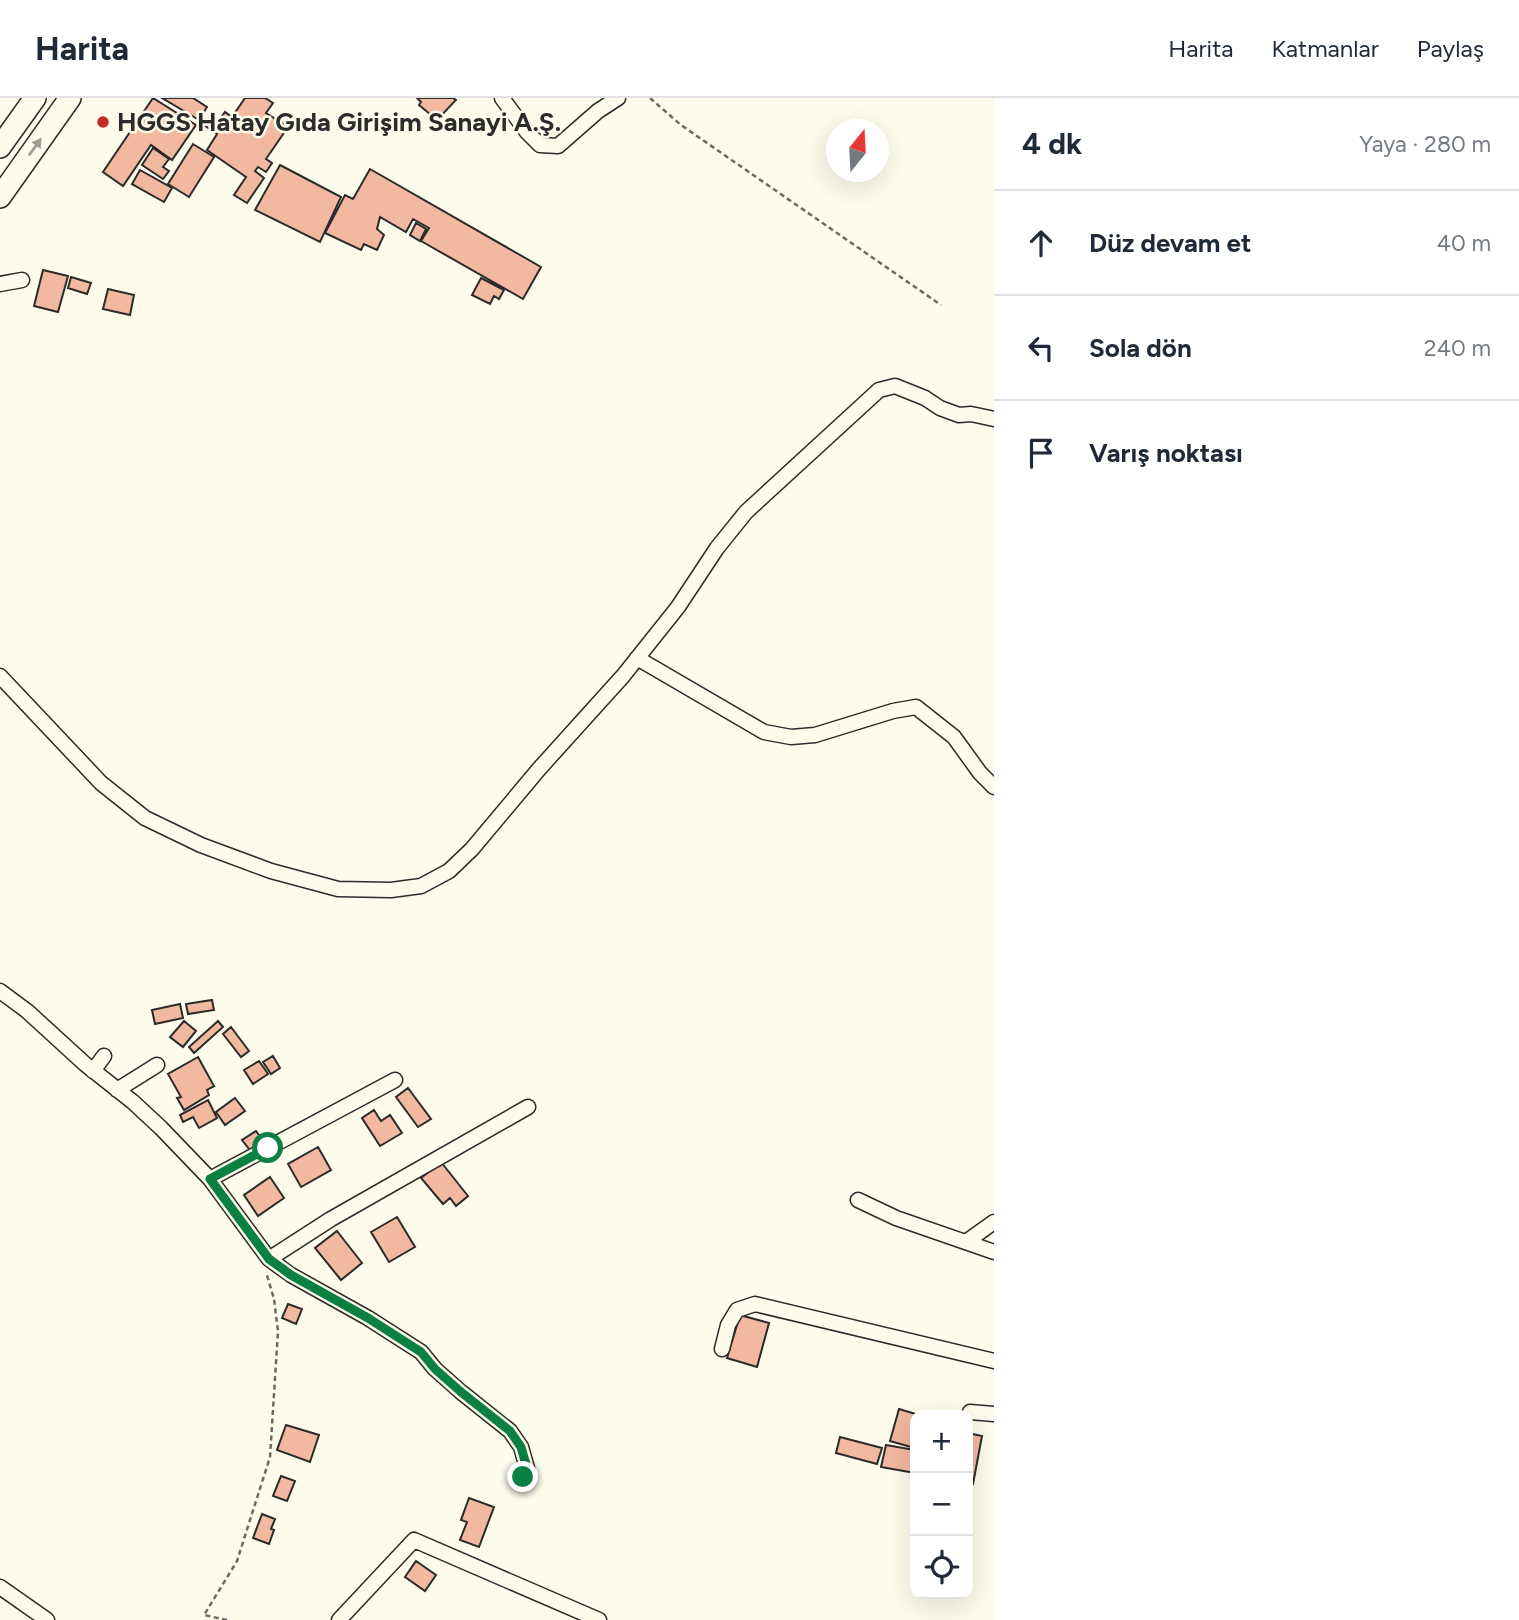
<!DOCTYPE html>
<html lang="tr">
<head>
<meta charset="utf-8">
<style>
  body { margin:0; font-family:Figtree,sans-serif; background:#f6f6f7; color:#1f2937 }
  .controls { position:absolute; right:21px; bottom:21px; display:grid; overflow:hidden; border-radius:14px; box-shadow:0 7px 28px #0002 }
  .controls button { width:63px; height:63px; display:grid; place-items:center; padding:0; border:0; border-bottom:2px solid #e0e1e3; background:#fff; color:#1f2937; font:35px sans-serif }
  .compass { position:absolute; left:826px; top:21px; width:63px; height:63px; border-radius:50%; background:#fff; box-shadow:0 7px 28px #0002; rotate:18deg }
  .stop { position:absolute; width:21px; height:21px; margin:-16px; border:5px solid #0b8043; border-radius:50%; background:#fff }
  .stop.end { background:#0b8043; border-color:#fff; box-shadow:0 2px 7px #0008 }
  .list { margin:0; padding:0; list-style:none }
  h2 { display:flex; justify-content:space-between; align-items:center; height:91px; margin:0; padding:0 28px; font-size:30px }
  h2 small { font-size:23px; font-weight:400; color:#747a83 }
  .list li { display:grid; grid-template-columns:46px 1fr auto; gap:21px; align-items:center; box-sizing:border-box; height:105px; padding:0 28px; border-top:2px solid #e0e1e3 }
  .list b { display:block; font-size:26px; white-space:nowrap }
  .list em { font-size:23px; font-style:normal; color:#747a83 }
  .icon { flex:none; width:38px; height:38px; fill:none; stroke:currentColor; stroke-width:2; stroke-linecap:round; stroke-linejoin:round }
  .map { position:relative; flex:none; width:994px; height:1522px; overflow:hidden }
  header { display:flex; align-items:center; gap:42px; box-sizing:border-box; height:98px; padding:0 35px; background:#fff; border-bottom:2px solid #e0e1e3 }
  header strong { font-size:33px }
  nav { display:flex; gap:38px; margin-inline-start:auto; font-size:24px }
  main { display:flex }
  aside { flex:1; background:#fff }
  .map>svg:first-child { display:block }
  .building { fill:#f2b8a0; stroke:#2b2b2b; stroke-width:2 }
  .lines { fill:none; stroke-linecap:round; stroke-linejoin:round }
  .minor-casing { stroke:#2b2b2b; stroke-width:17 }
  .highway-casing { stroke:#2b2b2b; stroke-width:24 }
  .path { stroke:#6a6964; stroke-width:2.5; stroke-dasharray:5 3.5; stroke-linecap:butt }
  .minor { stroke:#fdfbea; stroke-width:14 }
  .highway { stroke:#fdfbea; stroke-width:21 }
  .oneway { fill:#9e9d94 }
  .route { stroke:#0b8043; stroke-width:9 }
  .poi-dot { fill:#c62828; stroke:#fdfbea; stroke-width:2.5 }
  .labels { text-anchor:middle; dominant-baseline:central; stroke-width:5; stroke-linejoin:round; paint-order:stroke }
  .poi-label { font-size:26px; font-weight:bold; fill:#2b2b2b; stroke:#fdfbea; text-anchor:start }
</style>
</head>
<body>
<header>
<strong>Harita</strong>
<nav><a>Harita</a><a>Katmanlar</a><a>Paylaş</a></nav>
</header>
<main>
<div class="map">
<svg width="994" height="1522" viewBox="0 0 994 1522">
  <rect width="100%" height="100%" fill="#fdfbea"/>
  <!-- building -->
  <path class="building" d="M153,0L196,27L172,62L151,47L123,88L103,74Z
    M162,0H193L207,9L199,22Z
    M245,0H265L273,5L266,15L288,29L266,61L272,65L266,74L258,69L255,73L264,80L247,105L234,97L246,79L207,52L217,36L204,27L211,17L219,22L225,14L232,19Z
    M417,0H453L456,2L437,22L419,7L421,4Z
    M193,46L214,59L189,99L168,86Z
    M153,50L169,61L163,69L169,73L163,81L142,67Z
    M280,67L341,99L320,144L255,112Z
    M370,71L541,169L523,201L421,143L429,130L413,121L406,134L380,119L377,131L384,137L377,152L364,146L361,152L325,135L345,97L353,101Z
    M140,72L172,90L164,104L132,86Z
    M416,125L426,131L420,143L410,137Z
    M43,172L68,178L58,214L34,208Z
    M71,179L91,185L87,196L68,190Z
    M481,180L504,192L499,201L494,198L490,206L472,197Z
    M108,191L134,197L130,217L103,211Z
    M212,902L214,912L188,916L186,906Z
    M180,906L183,920L155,926L152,912Z
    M184,923L196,933L183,949L170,939Z
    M218,923L223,929L194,955L189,949Z
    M231,929L249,953L241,959L223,936Z
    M273,958L280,970L271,976L263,964Z
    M198,959L214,988L207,992L209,997L184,1012L177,1000L181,999L168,976Z
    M259,963L268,976L253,986L244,972Z
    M408,990L431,1021L418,1029L396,999Z
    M235,1000L245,1013L225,1027L216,1014Z
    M208,1002L217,1020L199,1030L193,1019L183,1024L180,1017Z
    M374,1012L381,1023L390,1017L402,1035L380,1048L362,1020Z
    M256,1033L266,1047L253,1056L242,1042Z
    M318,1049L331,1072L301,1089L288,1066Z
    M441,1064L468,1098L456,1108L450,1100L443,1106L421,1080Z
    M270,1079L284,1100L258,1118L244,1097Z
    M397,1119L415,1149L389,1164L371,1134Z
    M337,1133L362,1165L341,1182L315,1150Z
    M288,1206L302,1211L296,1226L282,1220Z
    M740,1217L769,1225L757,1269L727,1260Z
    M899,1311L919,1317H915V1335L911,1349L890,1343Z
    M286,1327L319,1337L310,1364L277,1352Z
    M968,1335L982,1338L973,1386L968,1385Z
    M840,1339L882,1350L877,1366L836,1355Z
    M886,1347L915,1352V1375L881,1369Z
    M281,1378L295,1383L287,1403L273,1398Z
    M469,1400L494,1409L479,1449L460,1442L467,1424L461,1422Z
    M262,1416L275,1421L271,1431L274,1432L269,1446L253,1440Z
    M416,1463L436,1477L425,1493L405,1479Z"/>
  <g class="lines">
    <!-- minor casing -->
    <g class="minor-casing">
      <path id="minor" d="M502,0L527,34L540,47L558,48L598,13L618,0
        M0,186L22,182
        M637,560L764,634L791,639L815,637L893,613L916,609L954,639L980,675L994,689
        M0,578L101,685L145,720L201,747L271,773L338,791L391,792L421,788L449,773L472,751L539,671L623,578L678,509L717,450L746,414L879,292L895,288L925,300L940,310L959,317L971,316L994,321
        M0,893L27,913L85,966L133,1004L161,1030L210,1081L269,1161L291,1177L368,1220L421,1254L435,1271L461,1294L510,1333L521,1349L527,1370L523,1379
        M93,973L104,958
        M117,992L157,967
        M210,1081L395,982
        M858,1102L896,1120L994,1154
        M966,1144L994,1124
        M269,1161L331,1121L528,1009
        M722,1251L728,1227L737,1212L755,1206L994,1263
        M970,1314L994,1316
        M0,1489L47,1522
        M339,1522L414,1442L599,1522"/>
    </g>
    <!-- highway casing -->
    <g class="highway-casing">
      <path id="highway" d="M0,49L35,0
        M0,99L70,0"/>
    </g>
    <!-- path -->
    <path class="path" d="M650,0L681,27L941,207
      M227,1522L204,1517L237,1463L270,1359L278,1233L274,1201L266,1174"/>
    <!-- minor -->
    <use href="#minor" class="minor"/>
    <!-- highway -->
    <use href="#highway" class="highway"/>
  </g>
  <!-- one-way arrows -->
  <defs><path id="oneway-solid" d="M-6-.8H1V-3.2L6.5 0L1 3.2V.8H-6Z" transform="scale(1.75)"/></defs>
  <use class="oneway" href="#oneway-solid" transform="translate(35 49) rotate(-54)"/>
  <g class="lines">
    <!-- route -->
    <path class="route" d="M268,1050L210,1081L269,1161L291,1177L368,1220L421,1254L435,1271L461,1294L510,1333L521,1349L527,1370L523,1379"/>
  </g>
  <!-- markers -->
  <circle class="poi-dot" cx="103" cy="24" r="7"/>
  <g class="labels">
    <!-- poi labels -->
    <g class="poi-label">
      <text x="117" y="24">HGGS Hatay Gıda Girişim Sanayi A.Ş.</text>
    </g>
  </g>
</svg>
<div class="controls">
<button>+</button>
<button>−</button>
<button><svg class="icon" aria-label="locate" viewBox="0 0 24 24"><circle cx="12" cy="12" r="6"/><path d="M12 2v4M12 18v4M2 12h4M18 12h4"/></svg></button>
</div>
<svg class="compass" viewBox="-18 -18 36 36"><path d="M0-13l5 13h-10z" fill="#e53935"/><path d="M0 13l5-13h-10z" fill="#747a83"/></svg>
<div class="stop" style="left:268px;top:1050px"></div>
<div class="stop end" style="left:523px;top:1379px"></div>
</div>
<aside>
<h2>4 dk<small>Yaya · 280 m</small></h2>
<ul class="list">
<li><svg class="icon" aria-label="ahead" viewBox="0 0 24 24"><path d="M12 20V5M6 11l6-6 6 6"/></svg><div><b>Düz devam et</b></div><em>40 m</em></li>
<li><svg class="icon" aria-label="left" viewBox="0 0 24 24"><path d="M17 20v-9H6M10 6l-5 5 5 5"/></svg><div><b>Sola dön</b></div><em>240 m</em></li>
<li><svg class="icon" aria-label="arrive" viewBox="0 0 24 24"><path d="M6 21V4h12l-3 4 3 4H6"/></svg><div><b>Varış noktası</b></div></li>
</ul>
</aside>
</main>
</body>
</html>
